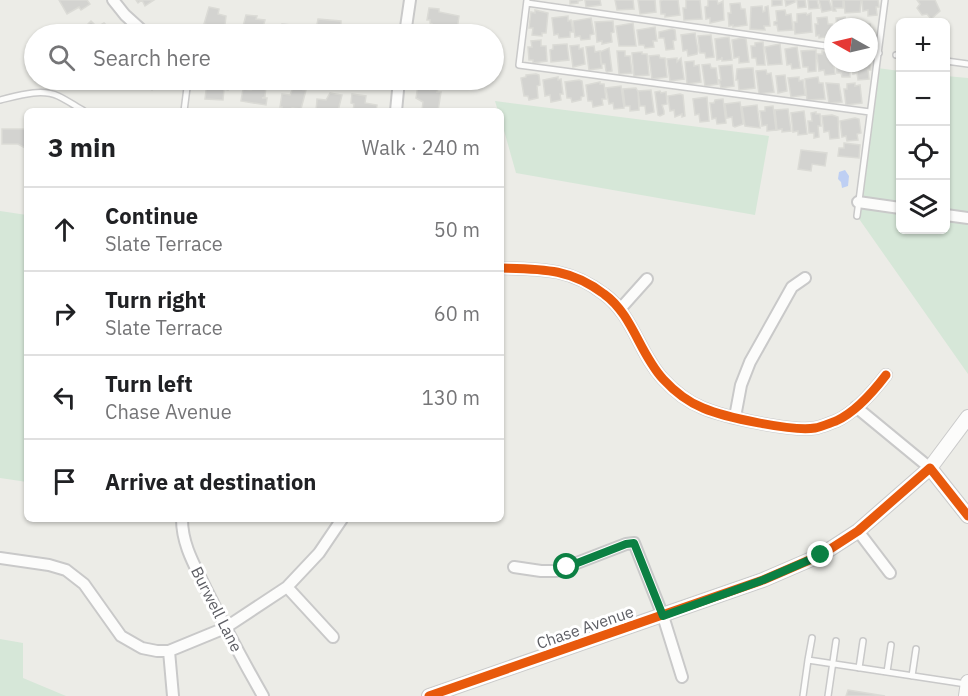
<!DOCTYPE html>
<html lang="en">
<head>
<meta charset="utf-8">
<style>
  body { margin:0; font-family:"IBM Plex Sans",sans-serif; background:#f2f2f2; color:#202124 }
  .controls { position:absolute; right:18px; top:18px; display:grid; overflow:hidden; border-radius:9px; box-shadow:0 2px 4px #0004 }
  .controls button { width:54px; height:54px; display:grid; place-items:center; padding:0; border:0; border-bottom:2px solid #e0e0e0; background:#fff; color:#202124; font:30px sans-serif }
  .compass { position:absolute; left:824px; top:18px; width:54px; height:54px; border-radius:50%; background:#fff; box-shadow:0 2px 4px #0004; rotate:278deg }
  .stop { position:absolute; width:18px; height:18px; margin:-14px; border:4px solid #0b8043; border-radius:50%; background:#fff }
  .stop.end { background:#0b8043; border-color:#fff; box-shadow:0 2px 6px #0008 }
  .list { margin:0; padding:0; list-style:none }
  h2 { display:flex; justify-content:space-between; align-items:center; height:78px; margin:0; padding:0 24px; font-size:26px }
  h2 small { font-size:20px; font-weight:400; color:#757577 }
  .list li { display:grid; grid-template-columns:39px 1fr auto; gap:18px; align-items:center; box-sizing:border-box; height:84px; padding:0 24px; border-top:2px solid #e0e0e0 }
  .list b { display:block; font-size:22px; white-space:nowrap }
  .list p { margin:0; font-size:20px; white-space:nowrap; color:#757577 }
  .list em { font-size:20px; font-style:normal; color:#757577 }
  .icon { flex:none; width:33px; height:33px; fill:none; stroke:currentColor; stroke-width:2; stroke-linecap:round; stroke-linejoin:round }
  .map { position:relative; flex:none; width:968px; height:696px; overflow:hidden }
  .search { position:absolute; background:#fff; box-shadow:0 2px 4px #0004; left:24px; top:24px; width:480px; height:66px; display:flex; align-items:center; gap:15px; box-sizing:border-box; padding:0 21px; border-radius:33px; color:#757577; font-size:22px }
  .panel { position:absolute; background:#fff; box-shadow:0 2px 4px #0004; left:24px; top:108px; width:480px; height:414px; border-radius:9px }
  .map>svg:first-child { display:block }
  .green { fill:#d6e7d8 }
  .water { fill:#becff3 }
  .building { fill:#d3d3d0; stroke:#dbdbd6; stroke-width:1.5 }
  .lines { fill:none; stroke-linecap:round; stroke-linejoin:round }
  .lane-casing { stroke:#c9c9c9; stroke-width:8 }
  .street-casing { stroke:#c9c9c9; stroke-width:14 }
  .secondary-casing { stroke:#cacaca; stroke-width:16 }
  .lane { stroke:#fcfcfb; stroke-width:5 }
  .street { stroke:#fcfcfb; stroke-width:10 }
  .secondary { stroke:#fcfcfb; stroke-width:14 }
  .cycleway-casing { stroke:#fff; stroke-width:13 }
  .cycleway { stroke:#e8590c; stroke-width:9 }
  .route { stroke:#0b8043; stroke-width:8 }
  .labels { text-anchor:middle; dominant-baseline:central; stroke-width:6; stroke-linejoin:round; paint-order:stroke }
  .street-label { font-size:16px; fill:#5d5e64; stroke:#fff }
</style>
</head>
<body>
<div class="map">
<svg width="968" height="696" viewBox="0 0 968 696">
  <rect width="100%" height="100%" fill="#ecece7"/>
  <!-- green -->
  <path class="green" d="M877,68L900,71V230H946V76L968,78V374L857,216Z
    M495,101L769,136L755,215L516,173L501,120V111H498Z
    M0,211L27,215V482L0,478Z
    M0,639L23,643V678L66,696H0Z"/>
  <!-- water -->
  <path class="water" d="M845,170L849,176L848,186L842,188L841,182L838,179L839,172Z"/>
  <!-- building -->
  <path class="building" d="M59,0H87L90,4L81,10L79,7L67,14Z
    M136,0H154L145,6L142,0L138,3Z
    M570,0H583L578,1V3L570,4Z
    M585,0H600L601,5L586,7Z
    M615,0H633L634,9L617,10Z
    M638,0H655L656,12L640,14Z
    M663,0H678L680,15L665,17V14H661L660,1Z
    M686,0H700L702,19L684,20L683,8H686Z
    M708,0H717L718,4L723,1L724,20L710,23V18L706,19L705,7L708,6Z
    M772,0H782V5L772,6Z
    M785,0H795V2L786,6Z
    M797,0H805L806,7L798,8Z
    M808,0H817L819,8L809,9Z
    M819,0H829L832,10L822,12Z
    M832,0H843V8H835L836,11H833Z
    M844,0H861L860,12L845,13Z
    M862,0H878L879,7H876L877,15L868,16V10L863,11Z
    M917,0H935L940,11L931,19L927,14L922,15L917,8L920,4Z
    M740,3L741,9H745L747,25L733,27V25L729,26L728,13H731L730,4Z
    M762,6L763,12L765,11V7L768,6L770,26H764L765,30L750,29L751,7Z
    M209,7L219,9L218,14L226,16L224,34L211,33L212,26L204,24Z
    M429,8L439,9V12L459,16L457,30L452,29V32H448V34H431L432,24L430,23V20H427Z
    M535,10L548,13L546,33H542V36L532,35L533,28H529L531,12L535,13Z
    M785,10L786,15L791,14L793,30L778,31L777,25H774V22L777,21L776,11Z
    M806,13L807,15L811,13L812,32L795,34L794,22H797V14Z
    M246,15L257,16L256,19L265,20L263,28L266,29L265,34H249L250,30H242Z
    M568,16V21L571,20L573,32H570V37L559,38L558,34L554,35L552,18Z
    M827,17L828,24H832L833,36L819,38V35L816,36L815,24H818L817,18Z
    M845,17L846,23L851,22V27H837L836,18Z
    M591,18L594,34L590,35V39L581,40L580,36L575,37L573,21Z
    M318,19L341,21V26L345,27L344,34H315Z
    M91,21L97,27L104,23L113,32L110,34H84L82,30Z
    M613,21L614,32L611,33L612,42L602,44V41L597,42L595,22Z
    M633,23L636,46H619L616,26Z
    M282,24L300,26L299,34H281Z
    M870,24L872,42H869V27L856,26Z
    M655,27L657,41H653L654,47L645,48L644,45H639L637,30Z
    M672,29L675,30L676,40L673,41L674,49L666,50L664,38H659V32Z
    M695,33L698,51L697,54L688,56L687,50L683,51L681,35Z
    M711,35L714,57L706,58L705,53H700L698,36Z
    M729,37L732,60L722,61V57L721,59L717,60L715,39Z
    M742,38L746,39L749,62L739,63V57L734,58L732,40Z
    M541,40V46H546L547,61L533,63V60H529L528,47H532L531,41Z
    M763,42L765,65H757L756,58H752L751,46H755V43Z
    M567,44L569,60L551,62L550,50L553,49V45Z
    M780,44L782,64L768,65L765,47Z
    M579,45V49L583,48L585,64L573,67L570,46Z
    M594,46L595,52L600,51L602,68L589,70L586,47Z
    M797,47L800,68L792,69L791,64L787,65L785,49Z
    M609,48L612,71L607,72L606,71L605,64H601L600,52Z
    M816,50V71L808,72V67H803L801,51Z
    M617,51H625V56H630L632,73L619,74Z
    M822,51H832L835,74L825,75L824,70L819,71L817,54H822Z
    M642,52V54H647L649,75L634,76L632,53Z
    M659,55L660,58H665L667,77L652,79L649,56Z
    M870,57L871,70H868L869,79L858,80L857,73L853,74L852,63H869Z
    M677,58V62L681,58L684,79L670,81L667,59Z
    M694,61V66L699,65L701,82L687,84L685,62Z
    M836,63H849L850,77H842L841,73H837Z
    M710,64L711,68H716L718,84L705,86L702,65Z
    M732,65L734,86L721,88L719,80H721L719,66Z
    M748,68H753L755,88L739,90L738,80H736L737,69Z
    M766,70L767,74L771,73L774,92L759,94L756,71Z
    M536,74L539,75L540,85L537,86L538,98L529,100L528,96H524L521,78L526,77V75Z
    M785,75L787,91L778,93L776,76Z
    M558,77V80L561,79L563,94H560L561,100L551,102L550,95L545,96L543,80Z
    M799,77V81L803,80L805,95L791,97L788,78Z
    M818,77L819,83H823L825,99L807,100L805,79Z
    M142,80H157L152,90L146,86L148,83Z
    M214,80H229L228,90L224,89L223,100L205,99L207,82L213,83Z
    M579,80L582,81L584,96L581,97V100L572,102L571,98H567L565,82Z
    M600,82V84H604L606,99H602L603,105L593,107L592,101H588L586,85Z
    M254,83L266,85L265,97L262,98H267L266,105L241,101L243,89L251,90Z
    M826,83L839,84L842,102L829,103Z
    M855,83V86L860,85L862,103L846,105L844,89H847V84Z
    M418,85L430,87L429,90L431,88L438,89L437,92H441L438,111L422,110L423,102L416,98Z
    M621,86L624,108L614,109L613,103L609,104L606,88Z
    M293,88L306,90L301,109L292,108L291,111L282,110V107H280L282,94L290,95Z
    M636,88L638,92L639,110L630,111V106H625L623,89Z
    M651,90L654,112L646,114L645,106H640L638,91Z
    M660,91L661,93L666,92L667,104L662,105L664,111V114L660,116L658,115L655,92Z
    M330,93L342,95L338,111H316L317,99L326,100Z
    M352,94L366,96L365,103L377,105L376,111H353L354,104L351,103Z
    M680,94L683,95L685,116L682,117V114L675,117L674,110L670,111L668,96Z
    M707,97L709,121L700,122L699,114L695,115L693,99Z
    M723,99L726,123L717,124L716,118L712,119L710,103H714L715,100Z
    M740,102L743,124L735,127L733,126L732,117L727,118L725,104Z
    M757,105L760,128L745,126L742,107Z
    M773,106L776,130L767,131V125L762,126L760,111H765V107Z
    M788,109L791,131L782,132V129L777,130L775,110Z
    M804,111L807,134L798,135V131L793,132L791,113Z
    M816,112V114H820L821,126H818L819,137L814,138V133H809L808,121H812L811,113Z
    M832,115L838,117L839,138L830,139L829,131L824,132L822,116Z
    M855,118L859,119L861,133L857,134L858,140L847,141L846,136L842,137L840,121Z
    M2,129H23L27,131V149L18,144H2Z
    M844,143L860,145L859,158L838,156L839,148H844Z
    M801,150L827,153L825,166L812,164L811,171L798,169Z
    M848,690L885,696H846Z"/>
  <g class="lines">
    <!-- lane casing -->
    <g class="lane-casing">
      <path id="lane" d="M527,0L519,65L870,112
        M527,3L833,47
        M869,52L879,53
        M896,55H900
        M946,61L968,64
        M0,100C17,96 41,88 58,96C67,100 75,106 84,111
        M184,111L188,80
        M857,216L885,0
        M808,660L812,638
        M859,668L863,641
        M887,672L891,645
        M912,676L916,649
        M803,696L808,660L966,684
        M828,696L836,641"/>
    </g>
    <!-- street casing -->
    <g class="street-casing">
      <path id="street" d="M113,0L125,15L146,34
        M405,34L410,0
        M381,80L399,82
        M396,111L399,80
        M858,202L900,208
        M946,215L968,218
        M501,268C541,269 570,268 604,294C633,315 639,353 663,379C674,391 688,402 703,408C724,417 793,432 815,428C821,427 830,423 836,421C856,412 873,392 886,375
        M621,308L647,279
        M856,407L930,468
        M735,417L741,385L750,362L792,287L805,278
        M182,519C182,545 195,566 206,589C224,625 243,661 263,696
        M858,531L890,573
        M0,558L49,565L66,570L84,584L121,636L142,648L157,651H169L225,628L287,587L319,553L342,519
        M514,567L541,571H556L626,544L634,543L663,616L682,677
        M287,587L333,637
        M169,651L173,696"/>
    </g>
    <!-- secondary casing -->
    <g class="secondary-casing">
      <path id="secondary" d="M930,468L968,516
        M429,696L763,580L821,555L858,531L930,468L968,417
        M966,696L968,682"/>
    </g>
    <!-- lane -->
    <use href="#lane" class="lane"/>
    <!-- street -->
    <use href="#street" class="street"/>
    <!-- secondary -->
    <use href="#secondary" class="secondary"/>
    <!-- cycleway casing -->
    <g class="cycleway-casing">
      <path id="cycleway" d="M501,268C541,269 570,268 604,294C633,315 639,353 663,379C674,391 688,402 703,408C724,417 793,432 815,428C821,427 830,423 836,421C856,412 873,392 886,375
        M429,696L763,580L821,555L858,531L930,468L968,516"/>
    </g>
    <!-- cycleway -->
    <use href="#cycleway" class="cycleway"/>
  </g>
  <g class="lines">
    <!-- route -->
    <path class="route" d="M567,567L626,544L634,543L663,616L763,580L821,555"/>
  </g>
  <g class="labels">
    <!-- street labels -->
    <g class="street-label">
      <text transform="translate(217 609) rotate(63)">Burwell Lane</text>
      <text transform="translate(585 627) rotate(-19)">Chase Avenue</text>
    </g>
  </g>
</svg>
<div class="controls">
<button>+</button>
<button>−</button>
<button><svg class="icon" aria-label="locate" viewBox="0 0 24 24"><circle cx="12" cy="12" r="6"/><path d="M12 2v4M12 18v4M2 12h4M18 12h4"/></svg></button>
<button><svg class="icon" aria-label="layers" viewBox="0 0 24 24"><path d="M12 4l9 5-9 5-9-5zM3 14l9 5 9-5"/></svg></button>
</div>
<svg class="compass" viewBox="-18 -18 36 36"><path d="M0-13l5 13h-10z" fill="#e53935"/><path d="M0 13l5-13h-10z" fill="#757577"/></svg>
<div class="stop" style="left:567px;top:567px"></div>
<div class="stop end" style="left:821px;top:555px"></div>
<div class="search"><svg class="icon" aria-label="search" viewBox="0 0 24 24"><circle cx="10" cy="10" r="6"/><path d="M15 15l6 6"/></svg>Search here</div>
<section class="panel">
<h2>3 min<small>Walk · 240 m</small></h2>
<ul class="list">
<li><svg class="icon" aria-label="ahead" viewBox="0 0 24 24"><path d="M12 20V5M6 11l6-6 6 6"/></svg><div><b>Continue</b><p>Slate Terrace</p></div><em>50 m</em></li>
<li><svg class="icon" aria-label="right" viewBox="0 0 24 24"><path d="M7 20v-9h11M14 6l5 5-5 5"/></svg><div><b>Turn right</b><p>Slate Terrace</p></div><em>60 m</em></li>
<li><svg class="icon" aria-label="left" viewBox="0 0 24 24"><path d="M17 20v-9H6M10 6l-5 5 5 5"/></svg><div><b>Turn left</b><p>Chase Avenue</p></div><em>130 m</em></li>
<li><svg class="icon" aria-label="arrive" viewBox="0 0 24 24"><path d="M6 21V4h12l-3 4 3 4H6"/></svg><div><b>Arrive at destination</b></div></li>
</ul>
</section>
</div>
</body>
</html>
